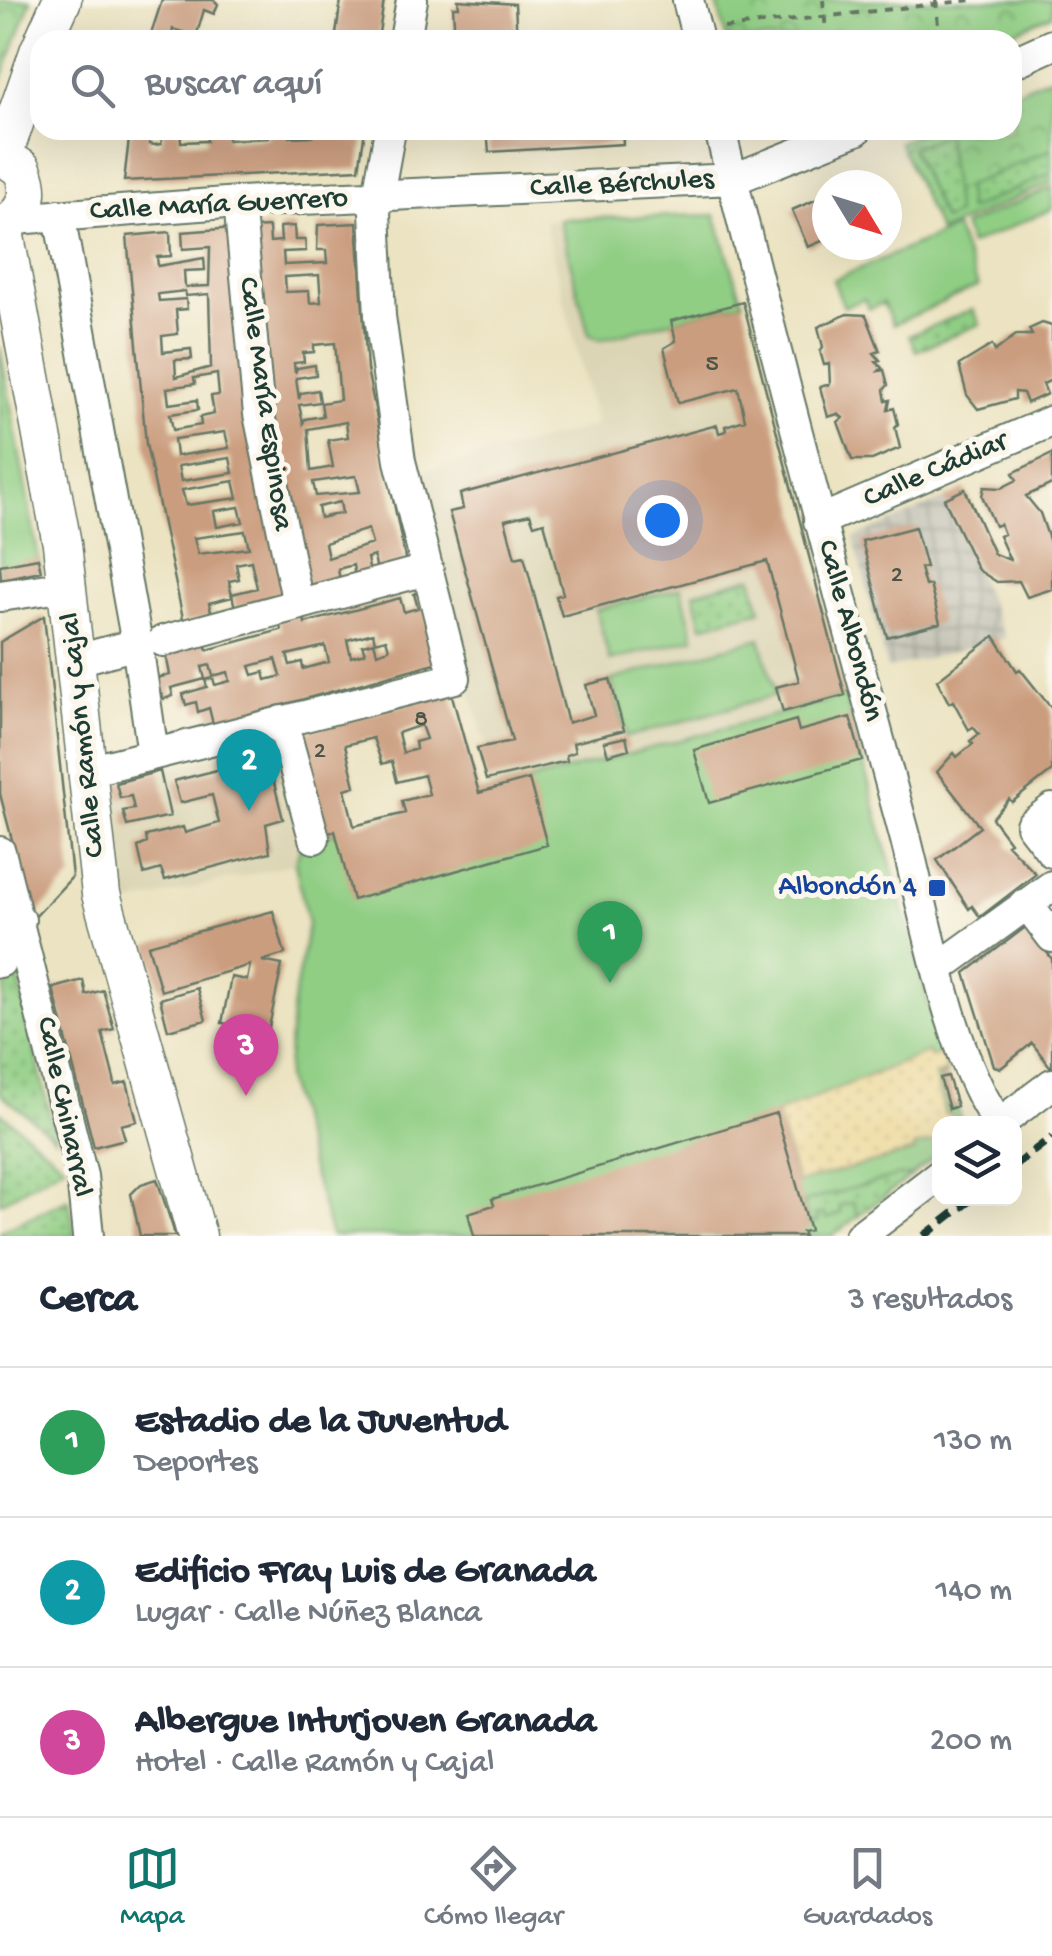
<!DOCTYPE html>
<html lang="es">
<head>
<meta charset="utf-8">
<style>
  body { margin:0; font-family:"Gochi Hand",sans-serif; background:#f2f2f3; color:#1f2937 }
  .controls { position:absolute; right:30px; bottom:30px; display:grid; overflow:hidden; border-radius:20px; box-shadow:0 10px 40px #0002 }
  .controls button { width:90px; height:90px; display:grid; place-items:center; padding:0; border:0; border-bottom:2px solid #e0e1e3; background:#fff; color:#1f2937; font:50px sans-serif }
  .compass { position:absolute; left:812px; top:170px; width:90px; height:90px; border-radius:50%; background:#fff; box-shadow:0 10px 40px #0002; rotate:128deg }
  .you { position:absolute; left:662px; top:520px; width:35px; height:35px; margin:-25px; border:8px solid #fff; border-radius:50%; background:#1a73e8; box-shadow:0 0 0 15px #1a73e833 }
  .badge { display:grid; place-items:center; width:65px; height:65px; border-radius:50%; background:#0f766e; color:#fff; font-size:32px; font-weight:700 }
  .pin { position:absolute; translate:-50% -82px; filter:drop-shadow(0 2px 5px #0008) }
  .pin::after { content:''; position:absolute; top:52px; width:35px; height:30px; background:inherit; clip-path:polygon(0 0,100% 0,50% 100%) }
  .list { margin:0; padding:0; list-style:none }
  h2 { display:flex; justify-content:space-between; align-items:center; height:130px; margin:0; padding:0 40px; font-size:42px }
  h2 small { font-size:32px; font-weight:400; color:#747a83 }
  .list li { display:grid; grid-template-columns:65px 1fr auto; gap:30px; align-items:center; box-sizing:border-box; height:150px; padding:0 40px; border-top:2px solid #e0e1e3 }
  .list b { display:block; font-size:38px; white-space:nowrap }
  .list p { margin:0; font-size:32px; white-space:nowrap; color:#747a83 }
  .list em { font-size:32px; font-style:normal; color:#747a83 }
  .icon { flex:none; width:55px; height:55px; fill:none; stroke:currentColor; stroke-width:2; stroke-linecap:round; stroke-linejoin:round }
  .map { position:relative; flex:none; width:1052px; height:1236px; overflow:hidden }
  .search { position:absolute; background:#fff; box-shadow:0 10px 40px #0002; left:30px; right:30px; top:30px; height:110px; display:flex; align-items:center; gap:25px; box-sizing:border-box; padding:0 35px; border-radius:30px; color:#747a83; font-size:38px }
  .sheet { height:580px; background:#fff }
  nav { display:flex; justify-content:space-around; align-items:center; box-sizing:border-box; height:140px; border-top:2px solid #e0e1e3; background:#fff; font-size:28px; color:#747a83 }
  nav a { display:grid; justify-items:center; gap:5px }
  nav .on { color:#0f766e }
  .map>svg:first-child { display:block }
  .built { fill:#dcd5b5 }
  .industrial { fill:url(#industrial-grid) }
  .grass { fill:#90ce84; stroke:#58865c; stroke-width:2.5 }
  .sand { fill:url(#sand-dots); stroke:#868c69; stroke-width:2.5 }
  .park { fill:url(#park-crowns); stroke:#58865c; stroke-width:2.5 }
  .garden { fill:url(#garden-dots); stroke:#58865c; stroke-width:2.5 }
  .building { fill:#cb9d7f; fill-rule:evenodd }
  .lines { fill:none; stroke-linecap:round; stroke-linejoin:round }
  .minor-casing { stroke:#667765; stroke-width:34 }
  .major-casing { stroke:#667765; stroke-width:41 }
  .path { stroke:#667765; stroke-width:4; stroke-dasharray:8 8; stroke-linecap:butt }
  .minor { stroke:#fff; stroke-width:30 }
  .major { stroke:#fff; stroke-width:38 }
  .rail { stroke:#1f3d34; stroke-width:8; stroke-dasharray:15 8; stroke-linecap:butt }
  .transit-dot { fill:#1a4fb4; stroke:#fbf7ec; stroke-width:4 }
  .labels { text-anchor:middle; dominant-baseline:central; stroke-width:10; stroke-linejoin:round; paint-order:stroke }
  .number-label { font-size:25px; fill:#4a5547 }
  .street-label { font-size:30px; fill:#1f3d34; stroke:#fbf7ec }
  .transit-label { font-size:30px; fill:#164399; stroke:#fbf7ec; text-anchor:end }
</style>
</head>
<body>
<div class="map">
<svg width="1052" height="1236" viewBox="0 0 1052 1236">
  <defs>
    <pattern id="industrial-grid" width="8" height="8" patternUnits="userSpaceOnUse" patternTransform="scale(2.5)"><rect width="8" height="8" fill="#c6c5b8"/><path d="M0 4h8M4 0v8" fill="none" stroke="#a0a196"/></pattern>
    <pattern id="sand-dots" width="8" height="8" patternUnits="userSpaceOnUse" patternTransform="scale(2.5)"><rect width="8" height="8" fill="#eeda9e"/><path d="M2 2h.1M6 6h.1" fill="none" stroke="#ccbc89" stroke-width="1.8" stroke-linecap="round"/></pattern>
    <pattern id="park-crowns" width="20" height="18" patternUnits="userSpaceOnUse" patternTransform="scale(2.5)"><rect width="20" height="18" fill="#90ce84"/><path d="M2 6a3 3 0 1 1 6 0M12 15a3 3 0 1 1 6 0" fill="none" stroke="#75a86d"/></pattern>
    <pattern id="garden-dots" width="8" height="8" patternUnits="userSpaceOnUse" patternTransform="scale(2.5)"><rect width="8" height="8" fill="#90ce84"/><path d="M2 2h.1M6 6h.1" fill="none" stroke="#75a86d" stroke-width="1.8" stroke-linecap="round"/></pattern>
  </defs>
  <rect width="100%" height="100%" fill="#fbf7ec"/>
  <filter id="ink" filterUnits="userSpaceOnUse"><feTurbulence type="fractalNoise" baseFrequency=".01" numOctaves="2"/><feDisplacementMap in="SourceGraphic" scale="20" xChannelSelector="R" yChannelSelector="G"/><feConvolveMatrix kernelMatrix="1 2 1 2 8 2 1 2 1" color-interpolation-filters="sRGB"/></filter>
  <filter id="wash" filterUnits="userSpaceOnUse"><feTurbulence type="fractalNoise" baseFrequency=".0048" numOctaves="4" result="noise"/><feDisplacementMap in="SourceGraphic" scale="40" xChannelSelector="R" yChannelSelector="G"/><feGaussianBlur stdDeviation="2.25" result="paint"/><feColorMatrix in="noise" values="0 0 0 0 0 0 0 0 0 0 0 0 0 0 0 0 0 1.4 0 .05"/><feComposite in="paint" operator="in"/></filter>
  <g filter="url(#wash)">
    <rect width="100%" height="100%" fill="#ebe3c1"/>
    <!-- built -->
    <path class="built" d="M715,215L743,302L845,695L489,790L477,748L486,745L433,563L413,474L596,426L544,220Z
      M276,739L303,841L295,863L122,906L110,784Z"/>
    <!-- industrial -->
    <path class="industrial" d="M944,499L1005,638L887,669L854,538Z"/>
    <!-- grass -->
    <path class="grass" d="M1052,187V209L970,245L963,226Z
      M715,215L743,302L600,340L589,335L559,219Z
      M955,228L978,286L893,325L883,303L869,309L864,299L844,307L833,280Z
      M0,347L41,571L0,579Z
      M681,588L694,638L610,661L596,610Z
      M760,638L776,695L627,737L611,680Z
      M845,696L947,1072L940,1079L948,1108L957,1106L961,1123L940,1124L939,1154L832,1236H331L286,1079L293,1003L308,924L295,863L303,841Z"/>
    <!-- sand -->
    <path class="sand" d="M928,1052L931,1057L942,1053L947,1072L935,1076L945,1114L951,1113L954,1123H961L940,1124L939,1141L914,1147L915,1151L797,1183L776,1113Z"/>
    <!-- park -->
    <path class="park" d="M0,0H31L0,84Z
      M716,0H1052V15L994,40H727Z
      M1052,76V182L939,232L899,142L927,130H1012V93Z"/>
    <!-- garden -->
    <path class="garden" d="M946,134L956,214L943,220L911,148Z
      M1052,149V173L968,210L966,186Z
      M973,309L980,324L916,351L909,336Z
      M752,577L761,610L702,626L694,593Z
      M13,955L55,1138L0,1093V1012Z
      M0,1112L64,1165L0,1203Z
      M897,1176H911L858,1216L853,1202L839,1206L841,1213L826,1219L824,1213L817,1215L818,1221L809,1224L803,1202Z
      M69,1199L75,1236H0V1231Z"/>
    <g id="blocks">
      <!-- building -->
      <path class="building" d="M162,0H214L218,4L214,14L204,10L195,40H184L186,33L173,29L172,36L182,40H149Z
        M341,0H384L378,40H335Z
        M458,0L515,4L517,40H455L453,7H459Z
        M130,130H150L149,144L155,145L161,144L164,130H180L181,142L207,141L206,130H227L228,140L268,138L267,130H288L289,137L313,136V130H365L359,169L124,181Z
        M487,130H622L623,144L489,152Z
        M827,195V239L808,247L792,210Z
        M357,223L367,369L406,563L377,571L374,556L367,558L370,573L355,577L353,565L338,569L340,581L304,591L275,461L251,228L269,227L270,242L281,241L280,227L294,226L295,240H305L306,251L283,252L284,265L327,263L326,250H317L318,225ZM319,275L321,302L310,303L309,291L286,292L285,277ZM335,343L340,400L321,403L323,416L305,419L303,423L299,405L320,402L318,390L301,393L299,399L296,378L316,375L315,365L297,368L295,373L294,363L304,362L303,353L314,352V345ZM346,422L348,437L328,440L333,467L311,471L308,429ZM356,476L360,492L316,496L313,482ZM340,502L342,513L320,518L318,507ZM368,529L372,544L328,558L325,543Z
        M234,228L287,595L235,609L232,594L257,588L251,561L236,564L239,579L229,581L232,597L209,603L212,616L184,623L146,444L127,236L170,232L171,256L157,257L158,266L204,258L205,270L184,271L185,287L209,286L210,247L183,249L182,232ZM185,291L186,296L209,294L211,367L176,377L175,360L192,359L191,349L163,352L162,336L178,334L176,310L187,309L186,299L159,301L158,294ZM217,374L219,395L211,396L214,414L200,417L201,425L173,430L170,414L198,410L197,400L169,404L167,388L195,384L194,378ZM225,432L229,448L176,456L174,439ZM230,458L233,473L181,481L178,466ZM234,481L238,498L186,505L182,490ZM239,507L243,522L217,527L214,511ZM245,531L249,548L198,554L194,538Z
        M743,302L845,695L783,712L776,687L799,681L767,561L562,616L556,596L563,594L544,522L534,525L530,514L505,520L515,558L524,556L568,723L594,715L586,685L610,679L624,730L573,743L575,752L566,755L567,761L486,780L477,748L512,741L449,512L463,509L460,494L717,425L719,433L726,431L725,426L745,420L738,388L678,403L664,348L676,341L671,321Z
        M847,314L866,315L880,351L874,353L880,360L876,361L882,368L879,371L884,370L888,385L884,390L886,401L890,400L888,410L894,408L898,424L895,427L900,448L872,460H852L838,422L843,418L838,414L828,417L820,387L830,384L829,364L824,365L820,351L823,347L818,327Z
        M1042,323L1052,326V380L1043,384L1047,394L1027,403L1023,393L1015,392V399L978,409L967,395L959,365L992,345L995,351L1016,335H1032L1029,329Z
        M1052,454V484L1026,496L1040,513L1052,548V589L1027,597L1019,581L997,582L978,570L944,499L965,489L994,554L1010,560L999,536L1004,534L1000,524L995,526L982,496L984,487L1001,488L1017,480L1013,473Z
        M915,527L926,567L920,568L925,586L930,585L940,623L887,637L862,541Z
        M38,558L41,571L1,579L0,565Z
        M420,592L439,662L213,724L209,708L198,712L196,702L186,705L183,694L207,687L205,680L213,678L215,685L230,681L228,672L213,676L210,665L202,667L205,679L171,688L173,696L164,699L159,690L156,678L170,675L166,654L204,640L207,650L281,630L278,620L303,613L305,623L400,598L404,612L418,608L414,594ZM373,633L375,642L386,639L389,649L377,653L374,642L362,645L365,653L351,657L347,640ZM325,646L329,662L303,669L302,662L290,665L287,655ZM276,659L281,676L266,680L264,672L253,675L250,666Z
        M44,616L72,877L33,919L0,794V642Z
        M994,636L1017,671L1020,669L1052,709V771L1012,802L1009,799L992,818L1010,842L1007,844L1036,874L980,917L972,906L969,909L937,860L980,827L937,772L954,753L957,757L973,744L970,741L979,734L973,727L969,730L953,701L949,703L937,680Z
        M451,692L479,793L529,779L547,845L353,900L335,831L326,834L300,733ZM421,725L426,739L415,742L416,749L403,753L398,733ZM373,738L382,764L392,761L397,782L424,775L429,794L402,801L405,813L354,826L345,789L355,786L345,745Z
        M850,717L862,760L709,803L694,750L796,720L799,731Z
        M626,737L629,749L608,755L604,742Z
        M264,743L283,819L266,824L270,852L165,880L161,869L144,874L138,847L147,843L146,836L183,827L185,833L219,823L212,795L180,803L174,781L221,769V754Z
        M160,771L170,816L127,826L123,811L134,809L131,796L120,798L116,783Z
        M273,911L285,954L262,961L282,965L268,1032L222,1023L231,977L247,980L250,965L161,991L148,945Z
        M1027,926L1052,959V1069L1032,1043L1001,1068L994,1066L965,973Z
        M83,980L86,995L103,990L114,1029L102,1032L114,1079L115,1085L127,1082L137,1121L121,1125L125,1139L94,1147L53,988Z
        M197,988L206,1020L168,1030L160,999Z
        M948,1076L957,1106L949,1109L940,1078Z
        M776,1113L810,1230L802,1232L804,1236H474L468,1213L494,1205L492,1199Z
        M157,1179L173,1228L175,1236H140L131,1194L141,1184Z"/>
    </g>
  </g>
  <g filter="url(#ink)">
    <use href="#blocks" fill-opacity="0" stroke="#667765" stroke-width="2.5"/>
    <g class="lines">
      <!-- minor casing -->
      <g class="minor-casing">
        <path id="minor" d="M688,0L698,40
          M405,40L412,0
          M1012,63L1052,45
          M720,130C778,366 841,601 905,836C926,917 951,1060 999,1123
          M239,202L259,414L298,604
          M59,215L137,644L153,754
          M15,219L239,202L734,179L856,130
          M819,521L1052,421
          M0,596L68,586
          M163,641L415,573
          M77,660L137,644
          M282,721L314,838
          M88,771L455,678L400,461L380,316L375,212L390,130
          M1052,809L1031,825L1052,852
          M0,852L82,1176L88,1236
          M1027,904L1052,937
          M0,962L5,939L20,920L11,918
          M940,967L1052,886
          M999,1124L1052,1084
          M860,1236L940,1175"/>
      </g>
      <!-- major casing -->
      <g class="major-casing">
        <path id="major" d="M44,40L62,0
          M0,154L22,169C33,195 26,215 0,227
          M3,155L40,49
          M3,226L62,544L101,894L197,1236"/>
      </g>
      <!-- path -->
      <path class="path" d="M823,0L827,40
        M936,0L939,40
        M724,28L972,0"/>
      <!-- minor -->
      <use href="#minor" class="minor"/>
      <!-- major -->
      <use href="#major" class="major"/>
      <!-- rail -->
      <path class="rail" d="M1014,1166L1052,1137
        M924,1236L973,1198"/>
    </g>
  </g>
  <!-- markers -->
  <rect class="transit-dot" x="927" y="878" width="20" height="20" rx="5"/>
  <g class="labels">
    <!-- number labels -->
    <g class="number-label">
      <text x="712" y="365">5</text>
      <text x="897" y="576">2</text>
      <text x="421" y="720">8</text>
      <text x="320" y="752">2</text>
    </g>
    <!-- street labels -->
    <g class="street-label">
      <text transform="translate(622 185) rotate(-3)">Calle Bérchules</text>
      <text transform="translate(219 206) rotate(-3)">Calle María Guerrero</text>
      <text transform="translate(264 404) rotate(82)">Calle María Espinosa</text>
      <text transform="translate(936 471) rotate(-23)">Calle Cádiar</text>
      <text transform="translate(849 631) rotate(75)">Calle Albondón</text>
      <text transform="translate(84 735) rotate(-96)">Calle Ramón y Cajal</text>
      <text transform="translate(63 1107) rotate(78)">Calle Chinarral</text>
    </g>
    <!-- transit labels -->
    <g class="transit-label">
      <text x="917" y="888">Albondón 4</text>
    </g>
  </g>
</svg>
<div class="controls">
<button><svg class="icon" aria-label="layers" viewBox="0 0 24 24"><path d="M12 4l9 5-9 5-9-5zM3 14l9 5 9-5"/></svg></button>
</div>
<svg class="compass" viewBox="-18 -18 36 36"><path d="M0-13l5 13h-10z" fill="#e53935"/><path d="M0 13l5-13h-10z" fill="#747a83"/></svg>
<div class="you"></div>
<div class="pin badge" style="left:610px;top:983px;background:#2e9e5b">1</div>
<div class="pin badge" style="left:249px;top:811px;background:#0f9aa8">2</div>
<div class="pin badge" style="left:246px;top:1096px;background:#d1479c">3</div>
<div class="search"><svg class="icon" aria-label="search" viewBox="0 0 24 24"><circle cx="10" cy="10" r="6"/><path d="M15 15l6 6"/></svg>Buscar aquí</div>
</div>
<section class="sheet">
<h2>Cerca<small>3 resultados</small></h2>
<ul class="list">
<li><span class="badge" style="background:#2e9e5b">1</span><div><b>Estadio de la Juventud</b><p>Deportes</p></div><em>130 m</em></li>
<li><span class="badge" style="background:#0f9aa8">2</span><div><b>Edificio Fray Luis de Granada</b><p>Lugar · Calle Núñez Blanca</p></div><em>140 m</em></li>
<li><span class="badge" style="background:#d1479c">3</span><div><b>Albergue Inturjoven Granada</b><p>Hotel · Calle Ramón y Cajal</p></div><em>200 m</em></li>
</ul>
</section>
<nav>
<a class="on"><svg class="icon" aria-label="map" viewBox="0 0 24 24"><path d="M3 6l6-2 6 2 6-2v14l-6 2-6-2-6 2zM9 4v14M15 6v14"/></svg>Mapa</a>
<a><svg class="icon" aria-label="directions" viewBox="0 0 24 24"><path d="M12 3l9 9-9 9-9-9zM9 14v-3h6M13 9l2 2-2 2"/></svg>Cómo llegar</a>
<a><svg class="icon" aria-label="saved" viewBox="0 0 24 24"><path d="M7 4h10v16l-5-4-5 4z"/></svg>Guardados</a>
</nav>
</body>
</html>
